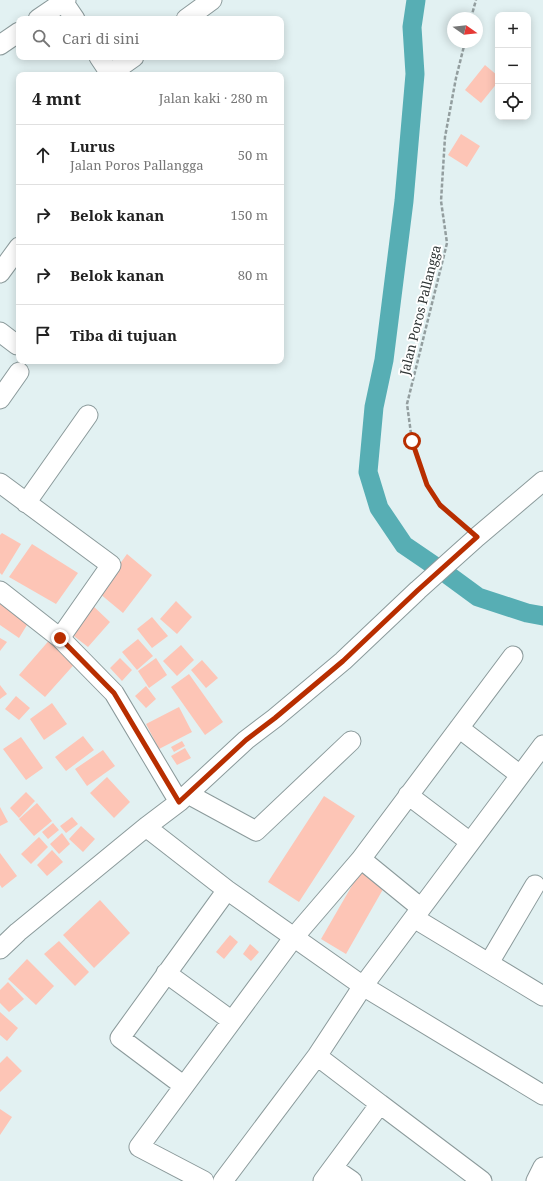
<!DOCTYPE html>
<html lang="id">
<head>
<meta charset="utf-8">
<style>
  body { margin:0; font-family:"Noto Serif",serif; background:#f2f2f2; color:#222 }
  .controls { position:absolute; right:12px; top:12px; display:grid; overflow:hidden; border-radius:8px; box-shadow:0 2px 10px #0003 }
  .controls button { width:36px; height:36px; display:grid; place-items:center; padding:0; border:0; border-bottom:1px solid #e0e0e0; background:#fff; color:#222; font:20px sans-serif }
  .compass { position:absolute; left:447px; top:12px; width:36px; height:36px; border-radius:50%; background:#fff; box-shadow:0 2px 10px #0003; rotate:104deg }
  .stop { position:absolute; width:12px; height:12px; margin:-9px; border:3px solid #b82e00; border-radius:50%; background:#fff }
  .stop.end { background:#b82e00; border-color:#fff; box-shadow:0 1px 4px #0008 }
  .list { margin:0; padding:0; list-style:none }
  h2 { display:flex; justify-content:space-between; align-items:center; height:52px; margin:0; padding:0 16px; font-size:17px }
  h2 small { font-size:13px; font-weight:400; color:#767676 }
  .list li { display:grid; grid-template-columns:26px 1fr auto; gap:12px; align-items:center; box-sizing:border-box; height:60px; padding:0 16px; border-top:1px solid #e0e0e0 }
  .list b { display:block; font-size:15px; white-space:nowrap }
  .list p { margin:0; font-size:13px; white-space:nowrap; color:#767676 }
  .list em { font-size:13px; font-style:normal; color:#767676 }
  .icon { flex:none; width:22px; height:22px; fill:none; stroke:currentColor; stroke-width:2; stroke-linecap:round; stroke-linejoin:round }
  .map { position:relative; flex:none; width:543px; height:1181px; overflow:hidden }
  .search { position:absolute; background:#fff; box-shadow:0 2px 10px #0003; left:16px; top:16px; width:268px; height:44px; display:flex; align-items:center; gap:10px; box-sizing:border-box; padding:0 14px; border-radius:8px; color:#767676; font-size:15px }
  .panel { position:absolute; background:#fff; box-shadow:0 2px 10px #0003; left:16px; top:72px; width:268px; height:292px; border-radius:8px }
  .map>svg:first-child { display:block }
  .lines { fill:none; stroke-linecap:round; stroke-linejoin:round }
  .canal { stroke:#57aeb4; stroke-width:19 }
  .building { fill:#fdc5b6 }
  .minor-casing { stroke:#8b9a9b; stroke-width:21 }
  .path { stroke:#939e9f; stroke-width:2.5; stroke-dasharray:4 2; stroke-linecap:butt }
  .minor { stroke:#fff; stroke-width:19 }
  .route { stroke:#b82e00; stroke-width:5 }
  .labels { text-anchor:middle; dominant-baseline:central; stroke-width:4; stroke-linejoin:round; paint-order:stroke }
  .street-label { font-size:13px; fill:#2e3434; stroke:#fff }
</style>
</head>
<body>
<div class="map">
<svg width="543" height="1181" viewBox="0 0 543 1181">
  <rect width="100%" height="100%" fill="#e2f1f2"/>
  <g class="lines">
    <!-- canal -->
    <path class="canal" d="M416,0L412,27L415,74L404,201L384,360L374,407L368,472L379,508L404,545L448,575L478,597L527,613L543,616"/>
  </g>
  <!-- building -->
  <path class="building" d="M485,65L498,76V82L481,103L465,90Z
    M461,134L480,146L467,167L448,155Z
    M2,533L21,544L2,575L0,573V535Z
    M32,544L78,573L56,604L9,577Z
    M127,554L152,575L123,613L99,593Z
    M0,598L30,620L19,638L0,625Z
    M176,601L192,617L177,634L160,619Z
    M90,603L110,622L88,647L66,630Z
    M152,617L168,636L152,648L137,629Z
    M52,637L79,659L45,697L19,675Z
    M0,638L7,642L0,651Z
    M138,639L153,656L137,670L122,652Z
    M181,645L194,660L177,676L163,661Z
    M120,658L132,670L122,681L110,668Z
    M156,658L167,675L149,688L138,671Z
    M202,660L218,678L206,688L191,670Z
    M189,674L223,722L205,735L171,687Z
    M0,685L7,694L0,699Z
    M146,686L156,699L146,708L135,696Z
    M16,696L30,708L19,720L5,709Z
    M52,703L67,724L44,740L30,719Z
    M179,707L192,732L159,749L146,724Z
    M83,736L94,750L66,771L55,757Z
    M21,737L43,768L26,780L3,749Z
    M182,741L185,746L174,752L171,747Z
    M185,748L191,758L177,765L171,756Z
    M103,750L115,766L87,786L75,769Z
    M107,777L130,802L114,818L90,793Z
    M26,792L35,801L19,818L10,808Z
    M324,796L355,816L299,902L268,882Z
    M37,803L52,821L34,836L19,819Z
    M0,807L8,822L0,826Z
    M72,817L78,824L66,833L60,826Z
    M53,823L59,830L48,839L42,832Z
    M81,826L95,839L83,852L69,839Z
    M62,833L70,844L59,854L50,844Z
    M39,837L48,847L31,864L21,854Z
    M52,850L63,862L47,876L37,865Z
    M0,853L17,876L2,888L0,885Z
    M365,863L390,877L346,954L321,939Z
    M100,900L130,933L94,968L63,935Z
    M230,935L238,942L224,959L216,952Z
    M59,941L89,972L75,986L44,954Z
    M250,944L259,952L251,961L243,954Z
    M27,959L54,986L36,1005L8,979Z
    M8,982L24,999L9,1012L0,1003V990Z
    M0,1012L18,1028L7,1041L0,1035Z
    M7,1056L22,1071L0,1092V1063Z
    M0,1109L12,1117L0,1135Z"/>
  <g class="lines">
    <!-- minor casing -->
    <g class="minor-casing">
      <path id="minor" d="M62,0L75,19
        M38,19L66,0
        M186,19L212,0
        M0,45L19,32
        M99,57L111,75
        M110,74L134,57
        M0,273L19,247
        M0,332L17,345
        M0,399L19,372
        M0,483L111,565L60,638
        M26,503L88,415
        M0,591L60,638L114,693L179,802
        M459,728L520,775
        M188,794L256,831L351,741
        M408,795L470,842
        M146,827L227,890L363,986L543,1095
        M361,859L421,908
        M414,918L543,996
        M0,949L18,932L146,827L179,802L246,740L275,718L343,661L418,590L477,537L543,481
        M489,963L535,885
        M166,973L232,1021
        M317,1056L380,1104
        M184,1086L120,1038L227,890
        M333,1168L352,1181
        M204,1181L139,1147L294,937L361,859L513,656
        M223,1181L317,1056L363,986L543,745
        M323,1181L380,1104L482,1181
        M536,1181L543,1167"/>
    </g>
    <!-- path -->
    <path class="path" d="M471,18L476,0
      M463,525L440,505L427,485L412,441L407,404L447,243L441,201L445,137L456,78L465,42"/>
    <!-- minor -->
    <use href="#minor" class="minor"/>
  </g>
  <g class="lines">
    <!-- route -->
    <path class="route" d="M60,638L114,693L179,802L246,740L275,718L343,661L418,590L477,537L440,505L427,485L412,441"/>
  </g>
  <g class="labels">
    <!-- street labels -->
    <g class="street-label">
      <text transform="translate(420 310) rotate(-76)">Jalan Poros Pallangga</text>
    </g>
  </g>
</svg>
<div class="controls">
<button>+</button>
<button>−</button>
<button><svg class="icon" aria-label="locate" viewBox="0 0 24 24"><circle cx="12" cy="12" r="6"/><path d="M12 2v4M12 18v4M2 12h4M18 12h4"/></svg></button>
</div>
<svg class="compass" viewBox="-18 -18 36 36"><path d="M0-13l5 13h-10z" fill="#e53935"/><path d="M0 13l5-13h-10z" fill="#767676"/></svg>
<div class="stop" style="left:412px;top:441px"></div>
<div class="stop end" style="left:60px;top:638px"></div>
<div class="search"><svg class="icon" aria-label="search" viewBox="0 0 24 24"><circle cx="10" cy="10" r="6"/><path d="M15 15l6 6"/></svg>Cari di sini</div>
<section class="panel">
<h2>4 mnt<small>Jalan kaki · 280 m</small></h2>
<ul class="list">
<li><svg class="icon" aria-label="ahead" viewBox="0 0 24 24"><path d="M12 20V5M6 11l6-6 6 6"/></svg><div><b>Lurus</b><p>Jalan Poros Pallangga</p></div><em>50 m</em></li>
<li><svg class="icon" aria-label="right" viewBox="0 0 24 24"><path d="M7 20v-9h11M14 6l5 5-5 5"/></svg><div><b>Belok kanan</b></div><em>150 m</em></li>
<li><svg class="icon" aria-label="right" viewBox="0 0 24 24"><path d="M7 20v-9h11M14 6l5 5-5 5"/></svg><div><b>Belok kanan</b></div><em>80 m</em></li>
<li><svg class="icon" aria-label="arrive" viewBox="0 0 24 24"><path d="M6 21V4h12l-3 4 3 4H6"/></svg><div><b>Tiba di tujuan</b></div></li>
</ul>
</section>
</div>
</body>
</html>
